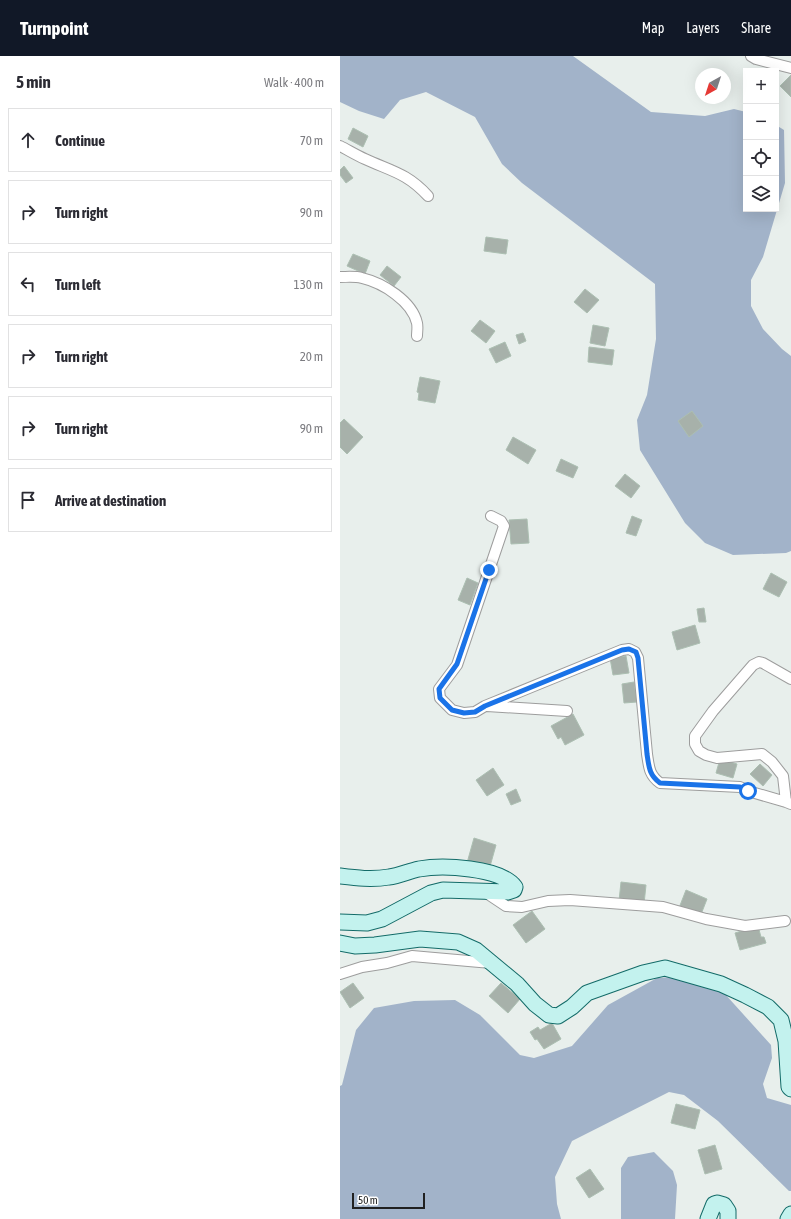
<!DOCTYPE html>
<html lang="en">
<head>
<meta charset="utf-8">
<style>
  body { margin:0; font-family:"Asap Condensed",sans-serif; background:#f7f7f7; color:#2b2b33 }
  .controls { position:absolute; right:12px; top:12px; display:grid; overflow:hidden; border-radius:0px; box-shadow:0 4px 16px #0002 }
  .controls button { width:36px; height:36px; display:grid; place-items:center; padding:0; border:0; border-bottom:1px solid #e1e1e2; background:#fff; color:#2b2b33; font:20px sans-serif }
  .compass { position:absolute; left:355px; top:12px; width:36px; height:36px; border-radius:50%; background:#fff; box-shadow:0 4px 16px #0002; rotate:219deg }
  .scale { position:absolute; left:12px; bottom:10px; width:73px; box-sizing:border-box; padding-left:4px; border:2px solid #202020; border-top:0; font-size:11px; line-height:14px; white-space:nowrap; color:#202020; -webkit-text-stroke:3px #fff; paint-order:stroke }
  .stop { position:absolute; width:12px; height:12px; margin:-9px; border:3px solid #1a73e8; border-radius:50%; background:#fff }
  .stop.end { background:#1a73e8; border-color:#fff; box-shadow:0 1px 4px #0008 }
  .list { margin:0; padding:0; list-style:none }
  h2 { display:flex; justify-content:space-between; align-items:center; height:52px; margin:0; padding:0 16px; font-size:17px }
  h2 small { font-size:13px; font-weight:400; color:#7c7c81 }
  .list li { display:grid; grid-template-columns:26px 1fr auto; gap:12px; align-items:center; box-sizing:border-box; height:64px; margin:0 8px 8px; padding:0 8px; border:1px solid #e1e1e2; border-radius:0px }
  .list b { display:block; font-size:15px; white-space:nowrap }
  .list em { font-size:13px; font-style:normal; color:#7c7c81 }
  .icon { flex:none; width:22px; height:22px; fill:none; stroke:currentColor; stroke-width:2; stroke-linecap:round; stroke-linejoin:round }
  .map { position:relative; flex:none; width:451px; height:1163px; overflow:hidden }
  header { display:flex; align-items:center; gap:24px; box-sizing:border-box; height:56px; padding:0 20px; background:#111827; color:#fff }
  header strong { font-size:19px }
  nav { display:flex; gap:22px; margin-inline-start:auto; font-size:14px }
  main { display:flex }
  aside { flex:1; background:#fff }
  .map>svg:first-child { display:block }
  .forest { fill:#a2b3c9 }
  .building { fill:#a7b1aa; stroke:#acbfb2 }
  .lines { fill:none; stroke-linecap:round; stroke-linejoin:round }
  .street-casing { stroke:#9d9d9d; stroke-width:12 }
  .secondary-casing { stroke:#136b68; stroke-width:17 }
  .street { stroke:#fff; stroke-width:10 }
  .secondary { stroke:#c3f2ee; stroke-width:15 }
  .route { stroke:#1a73e8; stroke-width:5 }
</style>
</head>
<body>
<header>
<strong>Turnpoint</strong>
<nav><a>Map</a><a>Layers</a><a>Share</a></nav>
</header>
<main>
<aside>
<h2>5 min<small>Walk · 400 m</small></h2>
<ul class="list">
<li><svg class="icon" aria-label="ahead" viewBox="0 0 24 24"><path d="M12 20V5M6 11l6-6 6 6"/></svg><div><b>Continue</b></div><em>70 m</em></li>
<li><svg class="icon" aria-label="right" viewBox="0 0 24 24"><path d="M7 20v-9h11M14 6l5 5-5 5"/></svg><div><b>Turn right</b></div><em>90 m</em></li>
<li><svg class="icon" aria-label="left" viewBox="0 0 24 24"><path d="M17 20v-9H6M10 6l-5 5 5 5"/></svg><div><b>Turn left</b></div><em>130 m</em></li>
<li><svg class="icon" aria-label="right" viewBox="0 0 24 24"><path d="M7 20v-9h11M14 6l5 5-5 5"/></svg><div><b>Turn right</b></div><em>20 m</em></li>
<li><svg class="icon" aria-label="right" viewBox="0 0 24 24"><path d="M7 20v-9h11M14 6l5 5-5 5"/></svg><div><b>Turn right</b></div><em>90 m</em></li>
<li><svg class="icon" aria-label="arrive" viewBox="0 0 24 24"><path d="M6 21V4h12l-3 4 3 4H6"/></svg><div><b>Arrive at destination</b></div></li>
</ul>
</aside>
<div class="map">
<svg width="451" height="1163" viewBox="0 0 451 1163">
  <rect width="100%" height="100%" fill="#e8efec"/>
  <!-- forest -->
  <path class="forest" d="M0,0H233L311,56L365,60L394,53L406,56V153H436V69L444,74L445,127L423,201L411,224V250L423,273L442,293L451,300V495L446,497L393,499L365,487L345,467L300,394L297,364L307,339L316,283L315,228L182,127L162,108L135,61L86,36L60,44L44,63L19,55L0,46Z
    M349,920L385,938L431,989L432,1002L423,1028L427,1042L451,1049V1135H449L378,1065L344,1039L329,1036L232,1085L215,1121L217,1148L221,1163H0V1030L2,1029L16,974L34,952L74,945L115,944L140,959L180,999L194,1002L232,990L268,949L317,922Z
    M314,1096L333,1115L337,1129L335,1163H281V1112L288,1101Z"/>
  <!-- building -->
  <path class="building" d="M451,19V41L440,30Z
    M13,72L28,80L23,91L8,83Z
    M4,110L13,122L6,127L0,119V114Z
    M146,181L168,184L166,198L144,195Z
    M13,198L30,205L25,218L7,210Z
    M47,210L61,221L54,230L40,219Z
    M245,233L259,244L247,257L234,246Z
    M140,264L155,275L146,287L131,275Z
    M253,269L269,272L265,290L250,287Z
    M183,277L186,285L179,288L176,279Z
    M165,286L171,300L156,307L149,293Z
    M249,291L274,294L272,309L248,306Z
    M80,321L100,325L95,347L78,344L79,337L77,336Z
    M352,355L363,370L349,381L338,365Z
    M4,363L23,381L7,398L0,391V367Z
    M173,381L196,394L188,408L166,394Z
    M221,403L238,411L233,422L216,415Z
    M285,418L300,430L291,442L275,430Z
    M292,460L302,464L296,480L286,477Z
    M187,463L189,487L171,488L169,464Z
    M431,517L447,526L439,541L423,533Z
    M127,522L138,527L130,549L118,544Z
    M364,552L366,566H359L357,553Z
    M355,569L360,587L337,594L332,576Z
    M286,600L289,617L273,619L270,602Z
    M294,626L297,646L284,647L282,628Z
    M233,658L244,679L225,689L221,681L218,683L211,670Z
    M380,703L397,708L393,722L376,717Z
    M420,708L432,719L423,730L410,718Z
    M153,712L164,729L147,740L136,724Z
    M176,733L181,745L171,749L166,738Z
    M134,782L156,789L149,814L127,807Z
    M281,826L306,829L304,848L279,845Z
    M346,834L367,843L360,861L339,852Z
    M192,855L205,873L186,887L173,869Z
    M418,870L421,881H424L426,887L400,894L395,877Z
    M13,927L24,942L10,952L0,936Z
    M161,927L180,943L168,957L149,940Z
    M212,967L221,983L204,993L197,983L195,984L190,976L198,971L200,974Z
    M336,1048L360,1054L355,1073L331,1067Z
    M375,1089L382,1113L365,1118L358,1094Z
    M250,1113L264,1133L249,1142L236,1122Z"/>
  <g class="lines">
    <!-- street casing -->
    <g class="street-casing">
      <path id="street" d="M411,0L416,3L451,12
        M0,90C8,94 16,99 25,103C51,115 67,117 88,140
        M0,221C7,221 15,220 22,222C43,227 72,245 77,267C78,271 77,276 77,280
        M151,460L161,465L164,470L117,609L99,633L100,642L112,654L124,657L135,656L145,650L282,594L289,593L295,596L298,602L307,698C309,711 309,719 320,727L400,731L408,735L446,746
        M451,623L423,607L419,606L413,609L373,655L355,680V688L359,695L366,699L377,702L422,698L432,706L443,720L446,746L451,748
        M147,650L227,655
        M145,836L166,850L182,851L208,845L230,844L323,851L366,863L405,870L445,865
        M0,918L22,911L47,907L72,900L151,907"/>
    </g>
    <!-- secondary casing -->
    <g class="secondary-casing">
      <path id="secondary" d="M0,820C16,822 32,824 49,821C59,820 69,815 79,813C102,809 160,811 175,831L174,834L168,836L103,834L91,837L42,863L27,867L0,866
        M0,887L15,890L35,889L80,883L118,886L136,894L177,928L195,948L209,959L218,960L232,951L247,937L303,917L325,912L381,928L405,939L428,951L441,964L446,985L449,1031L451,1033
        M368,1163L374,1148L377,1147L384,1149L388,1155V1163
        M448,1163L451,1158"/>
    </g>
    <!-- street -->
    <use href="#street" class="street"/>
    <!-- secondary -->
    <use href="#secondary" class="secondary"/>
  </g>
  <g class="lines">
    <!-- route -->
    <path class="route" d="M149,514L117,608L99,633L100,642L112,654L124,657L135,656L145,650L282,594L289,593L296,596L298,602L307,698C309,711 309,719 320,727L400,731L408,735"/>
  </g>
</svg>
<div class="controls">
<button>+</button>
<button>−</button>
<button><svg class="icon" aria-label="locate" viewBox="0 0 24 24"><circle cx="12" cy="12" r="6"/><path d="M12 2v4M12 18v4M2 12h4M18 12h4"/></svg></button>
<button><svg class="icon" aria-label="layers" viewBox="0 0 24 24"><path d="M12 4l9 5-9 5-9-5zM3 14l9 5 9-5"/></svg></button>
</div>
<svg class="compass" viewBox="-18 -18 36 36"><path d="M0-13l5 13h-10z" fill="#e53935"/><path d="M0 13l5-13h-10z" fill="#7c7c81"/></svg>
<div class="scale">50 m</div>
<div class="stop" style="left:408px;top:735px"></div>
<div class="stop end" style="left:149px;top:514px"></div>
</div>
</main>
</body>
</html>
